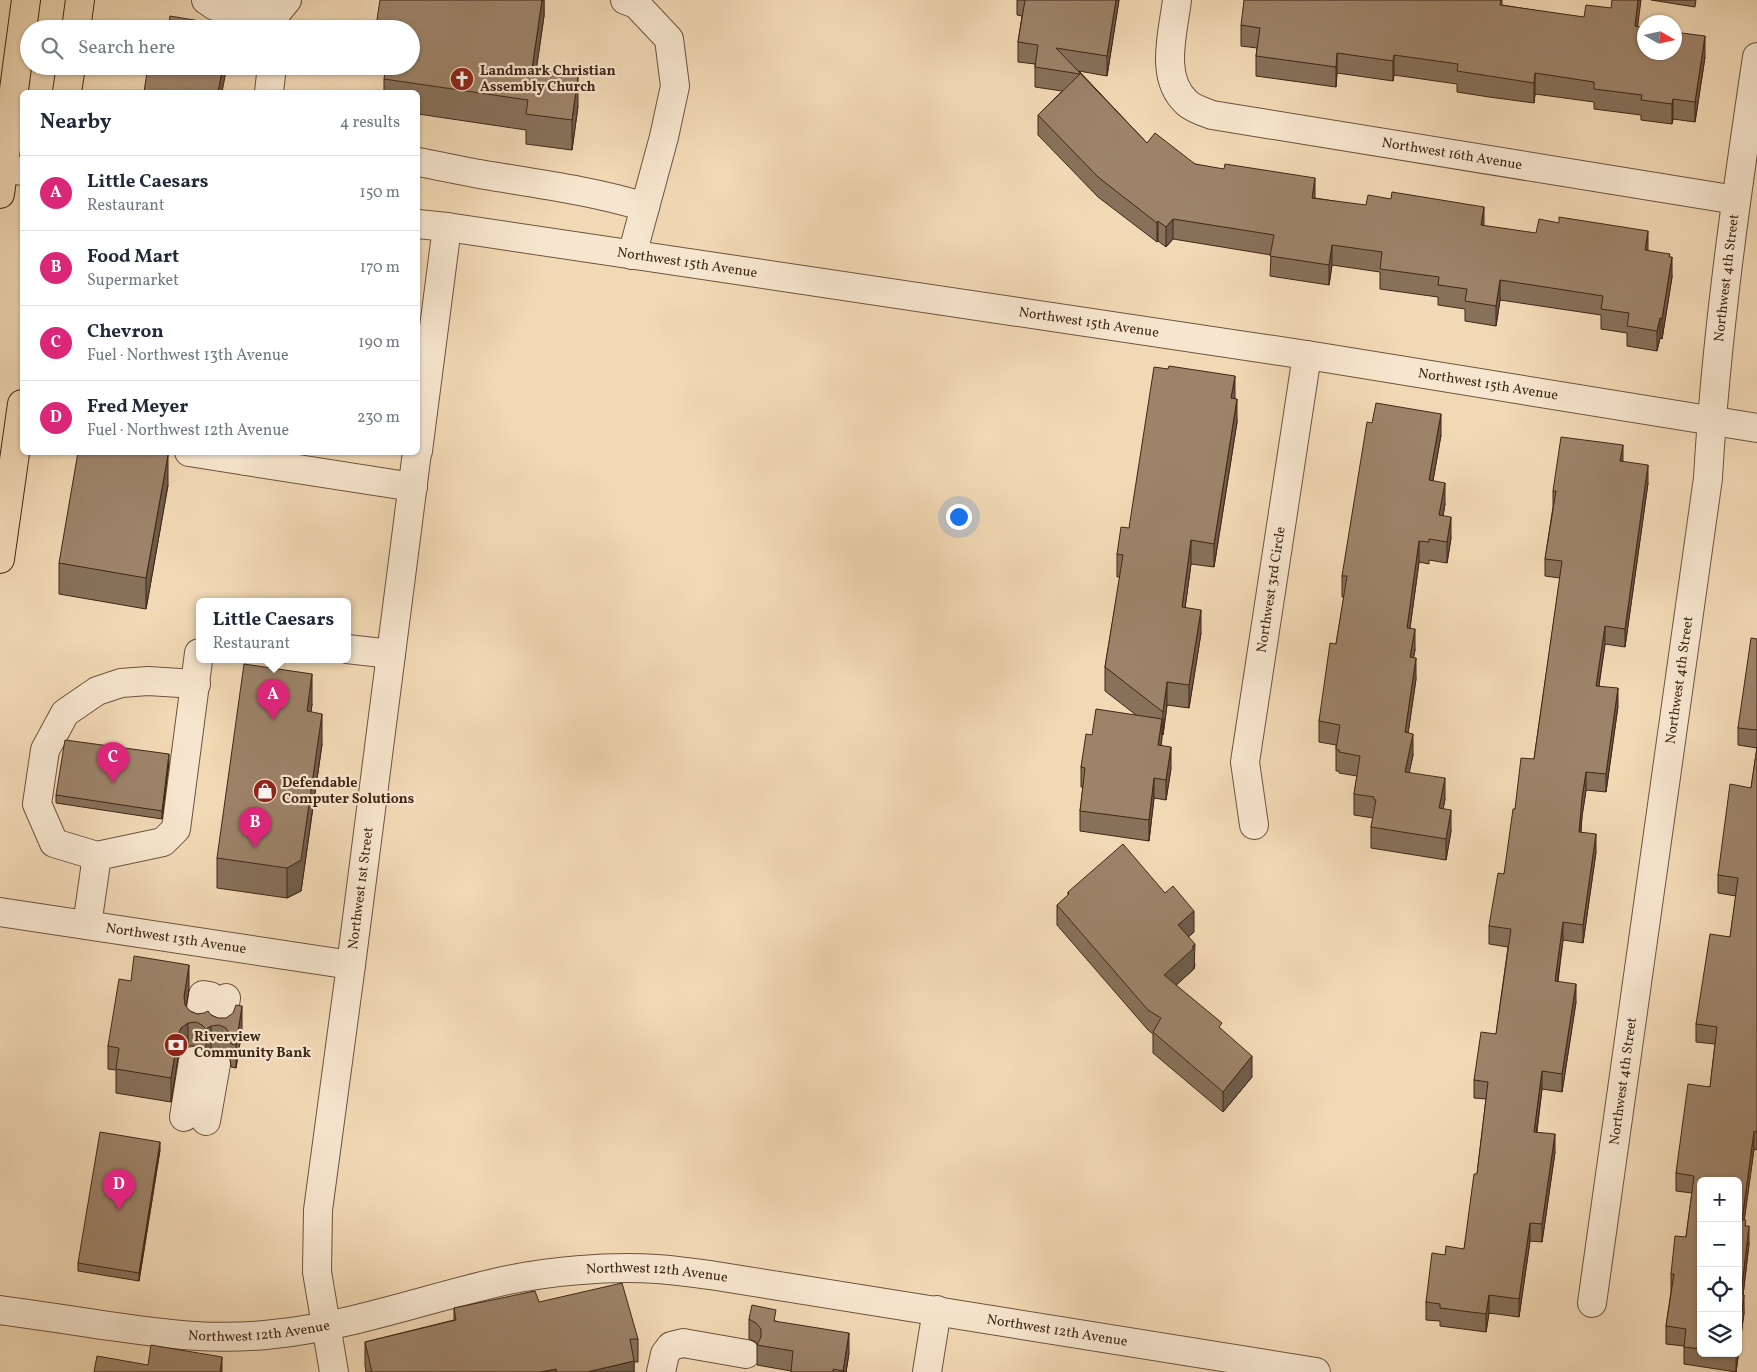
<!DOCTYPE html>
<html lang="en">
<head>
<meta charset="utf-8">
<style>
  body { margin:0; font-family:Vollkorn,serif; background:#f6f6f7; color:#1f2937 }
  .controls { position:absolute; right:15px; bottom:15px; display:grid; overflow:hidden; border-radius:8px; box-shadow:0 1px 4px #0004 }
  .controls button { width:45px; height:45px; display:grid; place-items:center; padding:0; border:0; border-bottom:1px solid #e0e1e3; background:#fff; color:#1f2937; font:25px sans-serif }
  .compass { position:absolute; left:1637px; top:15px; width:45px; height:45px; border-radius:50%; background:#fff; box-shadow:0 1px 4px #0004; rotate:99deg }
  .you { position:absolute; left:958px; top:516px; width:18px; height:18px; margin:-12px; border:4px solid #fff; border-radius:50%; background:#1a73e8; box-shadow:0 0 0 8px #1a73e833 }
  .badge { display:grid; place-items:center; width:32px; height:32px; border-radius:50%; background:#db2777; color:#fff; font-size:16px; font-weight:700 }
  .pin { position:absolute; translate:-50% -41px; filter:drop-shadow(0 1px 2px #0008) }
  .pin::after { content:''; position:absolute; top:26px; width:18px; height:15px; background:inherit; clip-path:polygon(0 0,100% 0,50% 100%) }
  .popup { position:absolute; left:196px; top:598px; width:155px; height:65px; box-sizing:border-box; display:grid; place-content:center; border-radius:8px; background:#fff; filter:drop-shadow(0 1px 4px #0005); font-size:16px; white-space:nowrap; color:#747a83 }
  .popup b { font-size:19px; color:#1f2937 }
  .popup::after { content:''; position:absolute; left:50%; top:100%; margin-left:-10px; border:10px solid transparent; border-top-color:#fff }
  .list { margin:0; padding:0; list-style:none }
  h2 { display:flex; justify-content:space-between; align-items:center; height:65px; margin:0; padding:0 20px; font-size:21px }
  h2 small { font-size:16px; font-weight:400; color:#747a83 }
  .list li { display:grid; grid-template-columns:32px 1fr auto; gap:15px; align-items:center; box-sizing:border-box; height:75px; padding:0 20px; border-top:1px solid #e0e1e3 }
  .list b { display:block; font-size:19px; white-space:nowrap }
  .list p { margin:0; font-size:16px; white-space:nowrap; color:#747a83 }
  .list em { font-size:16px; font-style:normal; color:#747a83 }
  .icon { flex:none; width:28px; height:28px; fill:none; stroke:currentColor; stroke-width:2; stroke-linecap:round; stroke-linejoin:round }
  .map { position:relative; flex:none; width:1757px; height:1372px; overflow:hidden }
  .search { position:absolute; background:#fff; box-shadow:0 1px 4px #0004; left:20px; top:20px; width:400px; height:55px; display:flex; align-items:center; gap:12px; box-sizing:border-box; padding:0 18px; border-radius:28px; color:#747a83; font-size:19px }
  .panel { position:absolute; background:#fff; box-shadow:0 1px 4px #0004; left:20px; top:90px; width:400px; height:365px; border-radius:8px }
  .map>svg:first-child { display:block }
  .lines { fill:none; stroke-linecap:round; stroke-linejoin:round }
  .minor-casing { stroke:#6d533e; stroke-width:30 }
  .highway-casing { stroke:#412616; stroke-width:30 }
  .minor { stroke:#f7e6cf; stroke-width:28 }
  .highway { stroke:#f2d9b5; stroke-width:28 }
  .wall { fill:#87715a; stroke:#412616; fill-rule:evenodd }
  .shaded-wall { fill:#6e5c4a; stroke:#412616 }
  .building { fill:#9d8369; stroke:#412616 }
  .labels { text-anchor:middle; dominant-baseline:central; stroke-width:4.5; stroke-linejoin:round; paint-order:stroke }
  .poi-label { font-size:14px; font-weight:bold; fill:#412616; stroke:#f7e6cf; text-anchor:start }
  .street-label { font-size:14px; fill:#412616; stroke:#f7e6cf }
</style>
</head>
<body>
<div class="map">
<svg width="1757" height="1372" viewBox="0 0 1757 1372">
  <rect width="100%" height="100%" fill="#f2d9b5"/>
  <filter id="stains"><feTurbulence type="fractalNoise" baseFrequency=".004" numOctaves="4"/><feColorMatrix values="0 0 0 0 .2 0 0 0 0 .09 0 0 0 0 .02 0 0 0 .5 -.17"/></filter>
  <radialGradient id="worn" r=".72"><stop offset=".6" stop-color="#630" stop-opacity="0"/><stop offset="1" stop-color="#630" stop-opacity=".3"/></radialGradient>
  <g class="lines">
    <!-- minor casing -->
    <g class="minor-casing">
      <g id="minor">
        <path d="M206,0L215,6L254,14L278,11L287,0"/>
        <path d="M625,0L636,4L669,39L675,86L664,137L632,255"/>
        <path id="s1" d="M1177,0C1173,33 1159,78 1187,103C1194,109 1204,112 1212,115L1736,200"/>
        <path d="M269,92L272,66"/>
        <path d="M418,162C440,166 462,171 485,175C539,184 593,191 645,207"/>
        <path d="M0,168L22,171"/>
        <path id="s2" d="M418,224L447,227L1307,355L1757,428"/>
        <path d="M418,451L447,227"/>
        <path d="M189,452L246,461L247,452"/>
        <path d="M246,461L413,487"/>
        <path d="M347,649L391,654"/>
        <path id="s3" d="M1254,825L1245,762L1307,355"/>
        <path d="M97,856L54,843L37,804L45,750L65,713L97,691L121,683L148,681L196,684"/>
        <path id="s4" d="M0,912L351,965"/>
        <path d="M87,925L97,856L163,842L176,829L199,653"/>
        <path d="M199,1022L203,995L210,996"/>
        <path d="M221,1026L226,998"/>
        <path d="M184,1117L193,1061"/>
        <path d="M206,1121L216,1064"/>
        <path id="s5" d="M1592,1303L1708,478C1716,337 1736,197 1757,57"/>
        <path id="s6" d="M0,1310C36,1315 72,1320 109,1326C166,1334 216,1341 274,1334C351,1326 424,1299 499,1282C547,1271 608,1266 657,1269C675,1270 692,1273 710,1275L1316,1372"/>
        <path id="s7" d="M334,1372L317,1272L318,1210L351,965L417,452"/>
        <path d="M661,1372L665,1354L671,1346L683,1343L746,1354"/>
        <path d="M927,1372L937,1310"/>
      </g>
    </g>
    <!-- highway casing -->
    <g class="highway-casing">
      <path id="highway" d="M76,29L80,0
        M67,92L71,66
        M0,194L26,0
        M0,559L22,404"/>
    </g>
    <!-- minor -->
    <use href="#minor" class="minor"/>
    <!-- highway -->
    <use href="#highway" class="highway"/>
  </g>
  <!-- wall -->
  <path class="wall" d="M544,0V16L536,70L578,106L572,150L526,144V130L418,114V92H384V79L411,29H376V26Z
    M1017,0H1119L1107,76L1079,71L1147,143L1195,164L1315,198L1484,226L1648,251L1670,257L1672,277L1662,339L1660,338L1657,351L1627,346V333L1601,329V315L1500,300L1496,326L1465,321V309L1438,305V297L1380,289V272L1332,265L1329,285L1270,276L1271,255L1173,239L1166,247L1158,241L1157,242L1098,197L1038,135V115L1062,91L1035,87V64L1018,62V42L1022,16L1017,15Z
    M1502,0V5L1637,27L1705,57L1695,122L1673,119L1672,124L1641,120V115L1594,109V102L1535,94L1534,103L1489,97L1457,92V84L1394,75L1393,81L1337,73L1336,87L1256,76V56L1257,48L1241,46V25Z
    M1651,0H1696L1695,7Z
    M1235,399L1237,422L1214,567L1191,564L1185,608L1201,633L1189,708L1167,705L1163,735L1162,734L1161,746L1171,768L1166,800L1154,798L1149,841L1080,831V811L1083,787H1081V767L1092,735L1136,715L1105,691V667L1120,577H1117V554L1129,528Z
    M1441,435L1433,481L1445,504L1443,516L1451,538L1447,563L1429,560V564L1419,562L1410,628L1415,650L1413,658L1416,679L1408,733L1413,755L1409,772L1445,799L1443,809L1451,831L1446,860L1371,848V827L1373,818L1354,815V794L1357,776L1339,773V771H1336V745L1319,742V721L1336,644L1344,597H1342V576Z
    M1623,462L1648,483L1625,647L1605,644L1599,686L1618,706L1606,792L1586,790L1582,816L1581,832L1596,852L1583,943L1563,940L1558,982L1576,1002L1562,1092L1542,1089L1537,1132L1555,1152L1542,1242L1530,1241L1519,1317L1489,1313L1486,1332L1440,1326V1321L1426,1320V1302L1445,1255L1464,1249L1477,1174L1486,1099L1474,1098V1080L1496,1034L1508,947L1489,944V926L1504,874L1515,809L1534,759L1560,578L1545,576V559L1553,507V491Z
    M168,485L146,609L59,594V563Z
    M1757,639V1150L1754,1149L1744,1220L1749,1244L1743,1295L1744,1313L1736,1372L1684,1364V1346L1666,1344V1326L1671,1292V1274L1686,1237L1692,1193L1676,1191V1173L1710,1087L1715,1044L1696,1042V1024L1730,937L1736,896L1718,893V875L1751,788L1757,748L1738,745V728ZM1701,1181L1738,1353H1701Z
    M312,704L311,712L322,744L301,891L287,898L217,888V858Z
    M169,762L162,819L56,803V795Z
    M1068,892L1194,932L1188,937L1195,965L1194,969L1176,985L1222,1030L1252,1077L1223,1112L1153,1053V1034L1148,1030L1057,925V905L1068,896Z
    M131,981L189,989L186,1007L190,1011L197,1014L211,1015L242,1030L236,1068L231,1067L230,1058L226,1052L219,1049H211L206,1053L202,1049L196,1046H188L181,1051L178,1058L171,1102L116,1093V1070L108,1069V1046Z
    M160,1150L139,1281L78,1271V1263Z
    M539,1302L638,1339V1362H634V1372H366L365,1365V1342L454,1320V1308Z
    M749,1319L776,1321L849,1353L846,1372H791V1371L757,1365V1344L756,1342L749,1339Z"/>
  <!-- shaded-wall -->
  <path class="shaded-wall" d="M542,0H544V16L532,99V69Z
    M1116,0H1119L1107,76V56Z
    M1638,0H1641L1635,47V26Z
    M1705,36V57L1695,122V102Z
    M1337,53V73L1336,87V67Z
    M1394,55V75L1393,81V61Z
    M223,66H227L222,92H218Z
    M1535,73V94L1534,103V83Z
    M578,76V106L572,150V120Z
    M1673,99V119L1672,124V104Z
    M1315,178V198H1312Z
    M1484,207V227L1481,225Z
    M1173,219V239L1166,247V227Z
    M1158,221V241L1157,242V223Z
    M1648,231V251L1645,250Z
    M1332,245V265L1329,285V265Z
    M1672,257V277L1662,339V319Z
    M1500,280V300L1496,326V306Z
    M1660,318V338L1657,351V331Z
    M1235,376V400L1231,398Z
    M1237,399V422L1214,567V544Z
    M1441,414V435L1429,502V480Z
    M1623,445V463L1620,461Z
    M168,455V485L146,609V578Z
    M1648,465V483L1625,647V629Z
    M1445,483V504L1439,536V515Z
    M1451,517V538L1447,563V542Z
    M1191,540V564L1182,630V607Z
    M1419,541V562L1407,649V628Z
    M1201,610V633L1189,708V685Z
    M1605,626V644L1596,704V686Z
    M1415,629V650L1410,678V657Z
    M1416,658V679L1405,754V732Z
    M312,674V704L307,741V711Z
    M1167,682V705L1163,735V712Z
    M1618,688V706L1606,792V774Z
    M322,714V744L301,891L287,898V868Z
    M1162,719V739L1158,766V745Z
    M1413,734V755L1405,793V772Z
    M1171,747V768L1166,800V780Z
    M169,754V762L162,819V811Z
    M1586,772V790L1582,816L1579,850V832L1582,798Z
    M1154,778V798L1149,841V820Z
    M1445,778V799L1439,830V808Z
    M1451,810V831L1446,860V839Z
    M1596,834V852L1583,943V925Z
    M1194,911V932L1178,946V925Z
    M1563,922V940L1555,999V981Z
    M1195,944L1194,969L1164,996V975Z
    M189,965V989L184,1020V997Z
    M1576,984V1002L1562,1092V1074Z
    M242,1006V1030L236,1068V1045Z
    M188,1023V1046L181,1051L178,1058L171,1102V1078L178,1035L181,1028Z
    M211,1026V1049L206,1053V1029Z
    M1252,1056V1077L1223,1112V1092Z
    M1542,1071V1089L1534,1150V1132Z
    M1754,1131V1149L1742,1237V1220Z
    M1555,1134V1152L1542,1242V1224Z
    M160,1142V1150L139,1281V1273Z
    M1530,1223V1241L1519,1317V1299Z
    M1749,1226V1244L1741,1312V1294Z
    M1489,1295V1313L1486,1332V1314Z
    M1744,1295V1313L1736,1372V1354L1738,1353V1337Z
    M849,1333V1353L846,1372H843Z
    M222,1357V1372H220Z
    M634,1361V1372H587Z
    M556,1369V1372H540Z"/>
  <!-- building -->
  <path class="building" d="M380,0H542L532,69L578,76L572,120L526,114L528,100L384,79L386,66H411V29H391V28L376,26Z
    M1025,0H1116L1107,56L1056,48L1147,143L1155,133L1195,164L1224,169L1225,164L1315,178L1312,198L1366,205L1368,195L1391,199L1392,192L1484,207L1481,225L1536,233L1539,219L1559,223V217L1648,231L1645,250L1670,254L1669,257H1672L1662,319L1660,318L1657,331L1627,326L1629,313L1601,309L1603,296L1500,280L1496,306L1465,301L1467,289L1438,285L1439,277L1380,269L1382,252L1332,245L1329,265L1270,256L1274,235L1173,219L1166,227L1158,221L1157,223L1098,177L1038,115L1080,74L1035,67L1038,45L1018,42Z
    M1244,0H1501L1500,5L1584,17L1586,5L1611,8L1612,0H1638L1635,26L1644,28V52H1674V32L1705,36L1695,102L1673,99L1672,104L1641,100L1642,95L1594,89V82L1535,73L1534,83L1489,76L1457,71L1458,64L1394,55L1393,61L1337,53L1336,67L1256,56L1260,28L1241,25Z
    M170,16L229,26V29H168Z
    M148,66H223L218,92H144Z
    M1169,366L1235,376L1231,398L1237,399L1214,544L1191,540L1182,607L1201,610L1189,685L1167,682L1163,712L1105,667L1123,555L1117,554L1121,527L1129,528L1154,367L1168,369Z
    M1376,403L1441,414L1429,480L1445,483L1439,515L1451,517L1447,542L1429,539V542L1419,541L1407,628L1415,629L1410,657L1416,658L1405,732L1413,734L1405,772L1445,778L1439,808L1451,810L1446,839L1371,827L1376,800H1374V797L1354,794L1360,756L1339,752V750L1336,749L1340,725L1319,721L1330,643L1336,644L1347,576H1342L1367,422L1372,423Z
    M1561,437L1623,445L1620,461L1648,465L1625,629L1605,626L1596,686L1618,688L1606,774L1586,772L1582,798L1579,832L1596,834L1583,925L1563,922L1555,981L1576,984L1562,1074L1542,1071L1534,1132L1555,1134L1542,1224L1530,1223L1519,1299L1489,1295L1486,1314L1440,1308V1304L1426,1302L1432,1253L1445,1255L1446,1246L1464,1249L1474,1174H1477L1488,1082L1474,1080L1481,1032L1496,1034L1511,929L1489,926L1498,873L1504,874L1513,809H1515L1521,758L1534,759L1562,561L1545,559L1556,491H1553Z
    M78,452H154L168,455L146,578L59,563Z
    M1751,638L1757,639V730L1738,728Z
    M244,664L312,674L307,711L322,714L301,860L287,868L217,858Z
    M1096,709L1162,719L1158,745L1171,747L1166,780L1154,778L1149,820L1080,811L1085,768L1081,767L1086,734L1092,735Z
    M65,740L169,754L162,811L56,795Z
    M1757,747V1132L1754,1131L1742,1220H1746L1745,1226H1749L1741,1294L1744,1295L1738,1337V1181H1701V1349L1684,1347L1686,1329L1666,1326L1674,1274H1671L1675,1236L1686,1237L1694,1176L1676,1173L1688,1084L1710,1087L1717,1027L1696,1024L1710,934L1730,937L1738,878L1718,875L1730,784L1751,788Z
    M1123,844L1165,893L1173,886L1194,911L1178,925L1195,944L1192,947L1194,948L1164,975L1222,1023L1219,1027L1252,1056L1223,1092L1153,1032L1161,1018L1148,1010L1057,905L1069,894L1068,892Z
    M134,956L189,965L184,997L185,1005L190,1011L197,1014L204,1013L208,1011L211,1015L218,1018H226L233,1013L236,1005L242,1006L236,1045L231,1044L230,1035L226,1028L219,1025L211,1026L206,1029L202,1025L196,1022L188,1023L181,1028L178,1035L171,1078L116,1069L119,1048L108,1046L119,979L131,981Z
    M100,1132L160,1142L139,1273L78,1263Z
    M622,1283L638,1339H630L634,1361L587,1372H557L556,1369L540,1372H372L365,1342L456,1320L454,1308L535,1291L539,1302Z
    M752,1305L776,1310L774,1321L849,1333L843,1371L833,1369V1372H791L793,1351L757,1345L761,1337V1329L756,1323L749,1319Z
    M151,1345L222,1357L220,1372H94L97,1356L148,1365Z"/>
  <!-- icons -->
  <defs>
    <g id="church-disc" transform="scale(1.25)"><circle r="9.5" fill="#8f2418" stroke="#f7e6cf"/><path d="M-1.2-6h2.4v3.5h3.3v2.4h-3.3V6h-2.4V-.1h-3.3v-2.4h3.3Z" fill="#fff"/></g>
    <g id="shop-disc" transform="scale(1.25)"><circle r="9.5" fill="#8f2418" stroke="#f7e6cf"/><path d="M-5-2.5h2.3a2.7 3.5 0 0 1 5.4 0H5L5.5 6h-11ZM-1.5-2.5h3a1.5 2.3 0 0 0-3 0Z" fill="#fff"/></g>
    <g id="bank-disc" transform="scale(1.25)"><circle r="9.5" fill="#8f2418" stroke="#f7e6cf"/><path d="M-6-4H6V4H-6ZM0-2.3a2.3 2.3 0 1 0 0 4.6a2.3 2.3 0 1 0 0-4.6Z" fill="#fff"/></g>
  </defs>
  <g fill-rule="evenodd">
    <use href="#church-disc" x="462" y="79"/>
    <use href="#shop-disc" x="265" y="791"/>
    <use href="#bank-disc" x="176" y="1045"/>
  </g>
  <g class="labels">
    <!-- poi labels -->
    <g class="poi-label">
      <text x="480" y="71">Landmark Christian<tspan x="480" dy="16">Assembly Church</tspan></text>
      <text x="282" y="783">Defendable<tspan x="282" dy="16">Computer Solutions</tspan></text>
      <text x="194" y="1037">Riverview<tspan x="194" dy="16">Community Bank</tspan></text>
    </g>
    <!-- street labels -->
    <g class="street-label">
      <text stroke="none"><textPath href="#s1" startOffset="379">Northwest 16th Avenue</textPath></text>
      <text stroke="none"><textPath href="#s2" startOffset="272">Northwest 15th Avenue</textPath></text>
      <text stroke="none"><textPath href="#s5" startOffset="1034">Northwest 4th Street</textPath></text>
      <text stroke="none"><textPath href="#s2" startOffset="678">Northwest 15th Avenue</textPath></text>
      <text stroke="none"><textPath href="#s2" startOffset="1082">Northwest 15th Avenue</textPath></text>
      <text stroke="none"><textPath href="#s3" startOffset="238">Northwest 3rd Circle</textPath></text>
      <text stroke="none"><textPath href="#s5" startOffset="629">Northwest 4th Street</textPath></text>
      <text stroke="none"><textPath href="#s7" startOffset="488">Northwest 1st Street</textPath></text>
      <text stroke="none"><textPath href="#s4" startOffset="178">Northwest 13th Avenue</textPath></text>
      <text stroke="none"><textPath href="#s5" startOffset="224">Northwest 4th Street</textPath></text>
      <text stroke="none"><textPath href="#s6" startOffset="666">Northwest 12th Avenue</textPath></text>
      <text stroke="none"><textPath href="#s6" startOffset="261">Northwest 12th Avenue</textPath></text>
      <text stroke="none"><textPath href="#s6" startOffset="1071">Northwest 12th Avenue</textPath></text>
    </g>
  </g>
  <rect width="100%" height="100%" filter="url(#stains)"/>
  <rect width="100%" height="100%" fill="url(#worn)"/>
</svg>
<div class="controls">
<button>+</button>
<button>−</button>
<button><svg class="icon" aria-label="locate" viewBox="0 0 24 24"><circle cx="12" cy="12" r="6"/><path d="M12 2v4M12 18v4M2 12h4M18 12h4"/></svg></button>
<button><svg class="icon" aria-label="layers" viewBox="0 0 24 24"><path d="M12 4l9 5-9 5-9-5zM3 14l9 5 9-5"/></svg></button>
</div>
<svg class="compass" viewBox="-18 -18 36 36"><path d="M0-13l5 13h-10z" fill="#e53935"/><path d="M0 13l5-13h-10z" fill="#747a83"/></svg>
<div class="you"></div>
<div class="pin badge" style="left:273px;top:720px">A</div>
<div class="popup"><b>Little Caesars</b>Restaurant</div>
<div class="pin badge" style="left:255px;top:848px">B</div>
<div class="pin badge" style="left:113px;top:783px">C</div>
<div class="pin badge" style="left:119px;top:1210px">D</div>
<div class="search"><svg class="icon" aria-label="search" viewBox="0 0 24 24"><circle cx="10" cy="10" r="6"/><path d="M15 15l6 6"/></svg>Search here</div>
<section class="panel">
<h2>Nearby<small>4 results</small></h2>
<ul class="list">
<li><span class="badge">A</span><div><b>Little Caesars</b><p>Restaurant</p></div><em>150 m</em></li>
<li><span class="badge">B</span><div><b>Food Mart</b><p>Supermarket</p></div><em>170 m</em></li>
<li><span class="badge">C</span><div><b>Chevron</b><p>Fuel · Northwest 13th Avenue</p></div><em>190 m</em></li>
<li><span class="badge">D</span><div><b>Fred Meyer</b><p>Fuel · Northwest 12th Avenue</p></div><em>230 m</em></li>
</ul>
</section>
</div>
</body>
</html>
